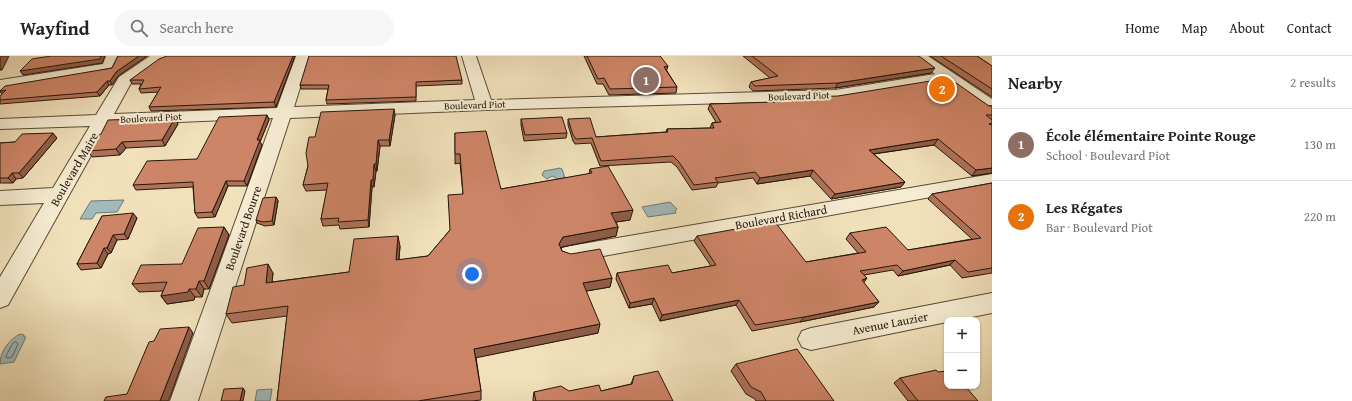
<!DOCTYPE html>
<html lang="en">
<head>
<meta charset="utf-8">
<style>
  body { margin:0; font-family:"Gentium Book Plus",serif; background:#f6f6f6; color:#222 }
  .controls { position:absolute; right:12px; bottom:12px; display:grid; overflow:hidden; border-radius:8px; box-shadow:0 1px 3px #0004 }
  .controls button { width:36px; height:36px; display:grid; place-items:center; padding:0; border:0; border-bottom:1px solid #e0e0e0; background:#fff; color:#222; font:20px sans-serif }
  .you { position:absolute; left:472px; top:218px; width:14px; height:14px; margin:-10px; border:3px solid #fff; border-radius:50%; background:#1a73e8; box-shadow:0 0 0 6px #1a73e833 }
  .badge { display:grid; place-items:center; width:26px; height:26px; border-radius:50%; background:#b45309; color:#fff; font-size:13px; font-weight:700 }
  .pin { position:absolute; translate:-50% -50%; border:2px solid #fff; box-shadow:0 1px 4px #0006 }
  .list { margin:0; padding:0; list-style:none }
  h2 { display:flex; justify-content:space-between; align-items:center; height:52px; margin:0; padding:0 16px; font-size:17px }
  h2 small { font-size:13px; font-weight:400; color:#767676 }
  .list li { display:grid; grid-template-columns:26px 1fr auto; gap:12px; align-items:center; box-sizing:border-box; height:72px; padding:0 16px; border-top:1px solid #e0e0e0 }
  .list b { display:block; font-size:15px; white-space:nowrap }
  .list p { margin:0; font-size:13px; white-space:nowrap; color:#767676 }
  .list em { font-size:13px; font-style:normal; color:#767676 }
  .icon { flex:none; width:22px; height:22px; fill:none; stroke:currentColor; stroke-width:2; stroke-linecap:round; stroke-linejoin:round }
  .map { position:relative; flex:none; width:992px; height:345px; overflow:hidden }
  header { display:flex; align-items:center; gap:24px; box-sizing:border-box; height:56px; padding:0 20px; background:#fff; border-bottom:1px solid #e0e0e0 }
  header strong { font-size:19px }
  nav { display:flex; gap:22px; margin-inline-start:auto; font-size:14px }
  .search { width:280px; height:36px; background:#f6f6f6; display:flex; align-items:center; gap:10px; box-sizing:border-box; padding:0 14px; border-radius:22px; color:#767676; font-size:15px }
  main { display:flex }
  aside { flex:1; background:#fff }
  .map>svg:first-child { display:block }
  .water { fill:#a0bbbb; stroke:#6f7975 }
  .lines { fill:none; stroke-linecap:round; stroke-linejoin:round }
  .shore { stroke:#626963; stroke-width:1 }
  .minor-casing { stroke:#584a37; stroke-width:2 }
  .minor { fill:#f6ecd2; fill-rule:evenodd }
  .wall { fill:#b07259; stroke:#25170b }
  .shaded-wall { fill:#905d48; stroke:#25170b }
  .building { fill:#cd8567; stroke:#25170b }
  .labels { text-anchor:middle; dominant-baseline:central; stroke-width:4; stroke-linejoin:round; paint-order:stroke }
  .far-street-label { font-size:10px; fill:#25170b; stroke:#f6ecd2 }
  .street-label { font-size:12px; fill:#25170b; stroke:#f6ecd2 }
</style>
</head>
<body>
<header>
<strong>Wayfind</strong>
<div class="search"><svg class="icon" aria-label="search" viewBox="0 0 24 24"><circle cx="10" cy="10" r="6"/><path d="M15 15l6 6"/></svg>Search here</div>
<nav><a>Home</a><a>Map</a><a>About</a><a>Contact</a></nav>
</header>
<main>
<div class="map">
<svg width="992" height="345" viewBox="0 0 992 345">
  <rect width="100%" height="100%" fill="#f1e1ba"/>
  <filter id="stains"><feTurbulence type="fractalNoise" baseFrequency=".005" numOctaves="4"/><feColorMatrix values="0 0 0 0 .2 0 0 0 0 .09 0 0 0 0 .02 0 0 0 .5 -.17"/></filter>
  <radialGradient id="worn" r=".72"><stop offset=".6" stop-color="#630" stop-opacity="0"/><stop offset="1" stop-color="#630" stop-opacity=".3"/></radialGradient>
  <!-- water -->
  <path class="water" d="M560,112L562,113L565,122L558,123L552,120L547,123L542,119L544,115Z
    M124,144L117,156L96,157L92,163H80L91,145Z
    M670,146L677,153L675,155L676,157L648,161L642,151Z
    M20,278L24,279V281H26L14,306L0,308C0,295 10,283 20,278Z
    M272,333L270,345H255L257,334Z"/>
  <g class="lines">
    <!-- shore -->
    <path class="shore" d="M16,286L18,288L12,301L7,302L6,300L13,287Z"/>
    <!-- minor casing -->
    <g class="minor-casing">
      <path id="minor" d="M106,0H120L114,15L0,34V24L103,8Z
        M150,0H170L168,3L160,6L131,27L114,58L277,52L296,0H310L294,51L475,44L462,0H476L491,44L835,34L935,18L911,0H928L992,43V55L986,54L946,26L835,44L485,54L290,62L198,345H170L273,62L108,69L8,249L0,252V221L44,147L0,149V135L53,132L90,70L0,73V63L96,59L119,21Z
        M992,118V130L570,206L562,204L559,198L562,192L570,190Z
        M992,237V257L957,264H947V266L811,294L802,291L798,283L802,275L811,272Z"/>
    </g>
    <!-- minor -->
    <use href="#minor" class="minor"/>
  </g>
  <!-- wall -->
  <path class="wall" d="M118,0H147L118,20L112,29H109L100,40L0,48V40L2,38L0,36V35L112,12Z
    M295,0L276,51L151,55L149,51L158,36L141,37L139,33L141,28H132L130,24Z
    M584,0H660L667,15L677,31L676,37L609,39L603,28H597Z
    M743,0H919L931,17L835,32L753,35L749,31L751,26L770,22Z
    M930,0H977L992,10V41Z
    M462,24V28L416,30V45L327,48L326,44L328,33H301L300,29Z
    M770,42L992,50V117L972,120L934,89L874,98L905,126L901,131L831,143L810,120L757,128L753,122L718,127L716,131L692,134L677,111L671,106L600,110L591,87L575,88L573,85L568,69V63L596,81L666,76L667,73L710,72L712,67L716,66L708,53L710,48L768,47Z
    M267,59L269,64L260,86L262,89L247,130H228L215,161L198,162L195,157L193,131L136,134L133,129L197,103Z
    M395,59L390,90H380L377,115H376L374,131H372L369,171L340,173L339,169L323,170L321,163L327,134L306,135L303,129L308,110L315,81Z
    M521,63L567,77L566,82L524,85L521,69Z
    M178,68L165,90L126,92L120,99L92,101L88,95Z
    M455,77L501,133L589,118L590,113L630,164L616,166L618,171L616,180L562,191L561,192L562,195L612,222L610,231L586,235L598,277L476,301L481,335V344L472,345H277L287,260L232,267L226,258L244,229L273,217L272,226L349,216L400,190L399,204L428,200L450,174L463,138L460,107L455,108Z
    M57,82L23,122L16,123L13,127H0V87L15,86Z
    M992,127V217L962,222L950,209L898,220L893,214L864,219L867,222L863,226L879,246L874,251L800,266L752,275L736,249L660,265L652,248L629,252L616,223L617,217H672L711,210L694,185L697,180L806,206L858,197L846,183L850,177L908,194L972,183L928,143L932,138Z
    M276,141L278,145L274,169L265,170L257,167L256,164Z
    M102,160L137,162L128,183L117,184L111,197L108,198L101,212L81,214L77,208Z
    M224,171L229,179L209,233H204L202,241H195L194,244L167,248L161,240L163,235L139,236L132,228L182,208Z
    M736,308L834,345H756L755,343L746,338L731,315Z
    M634,320L673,345H533V343L534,336L601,335L631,328Z
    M900,322L978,345H908L894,327Z"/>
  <!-- shaded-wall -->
  <path class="shaded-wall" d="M1,0H9L2,14H0V2Z
    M101,0H105L102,7L23,19L20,15Z
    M139,0H147L118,20L112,29L110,25L116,16Z
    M293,0H295L276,51L274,46Z
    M668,10L666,16L664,11Z
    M935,12L931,17L835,32L838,27Z
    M107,25L109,29L100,40L97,36Z
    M6,34L3,39L0,36V35Z
    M394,53L395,59L390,90L389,84Z
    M267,59L269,64L260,86L262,89L247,130L244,125L257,84Z
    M175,62L178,68L165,90L162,84Z
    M53,77L57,82L23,122L19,117Z
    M938,83L934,89L865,99L869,94Z
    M378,84L380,90L377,115L376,108Z
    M122,86L126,92L120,99L116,93Z
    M374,108L376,115L374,131L373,124Z
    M992,112V117L972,120L976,114Z
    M813,114L810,120L757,128L760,122Z
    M12,117L16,123L13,127L8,122Z
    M371,124L372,131L369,171L368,164Z
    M226,125L228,130L215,161L212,156Z
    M905,126L901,131L831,143L835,138Z
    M276,141L278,145L274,169L272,165Z
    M633,154L630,164L609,167L611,157Z
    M133,157L137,162L128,183L124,178Z
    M224,171L229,179L209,233L204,225Z
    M618,171L616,180L562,191L558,197L559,188L563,181Z
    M113,179L117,184L111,197L107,192Z
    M398,180L400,190L398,213L396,204Z
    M104,192L108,198L101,212L97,207Z
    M955,204L950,209L898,220L903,215Z
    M268,208L273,217L271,236L266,227Z
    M612,222L610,231L581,236L583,227Z
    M867,222L863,228L862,224Z
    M199,225L204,233L202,241L196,233Z
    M189,233L195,241L194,244L167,248L161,240Z
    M654,242L652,248L629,252L630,247Z
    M739,244L736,249L660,265L662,259Z
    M879,246L874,251L800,266L804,261Z
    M600,268L598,277L475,302L474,293Z
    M189,271L193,277L170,341L168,345H160Z
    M243,332L245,335L243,345H240Z"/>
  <!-- building -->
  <path class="building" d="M51,0H101L100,3L20,15L32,3Z
    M118,0H139L116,16L110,25H107L97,36L0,44V40L6,34L0,35L5,30L112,12Z
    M167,0H293L274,46L149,51L161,31L139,33L144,24H130L159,3Z
    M309,0H456L462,24L416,26V41L326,44L329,29H300Z
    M587,0H660L668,10L664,11L677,31L610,33L604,22L598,23Z
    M752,0H919L935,12L838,27L755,30L751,26L778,20Z
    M941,0H977L992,10V33Z
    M949,22L989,50H992V59H986L992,64V67L989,68L992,69V112L976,114L938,83L869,94L905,126L835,138L813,114L760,122L755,116L715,122L718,126L694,129L679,106L673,100L601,105L592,82L576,83L573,79L568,63L590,62L596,81L668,76L667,73L714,72L712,67L721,66L710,48L775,46L770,42L838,40Z
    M394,53L389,84H378L376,108H374L373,124H371L368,164L338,166L339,162L321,163L328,127L303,129L308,110L306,97L309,81H315L321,56Z
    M267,59L257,84H260L244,125H226L212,156L195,157L193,126L133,129L147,105L197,103L219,61Z
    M562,61L567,77L525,79L521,63Z
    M175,62L162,84L122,86L116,93L88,95L96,80L101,78L108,64Z
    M486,75L501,133L592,117L590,113L608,110L633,154L611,157L618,171L563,181L559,188L562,195L571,198L600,193L612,222L583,227L600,268L474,293L481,335L418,345H277L288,250L226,258L233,231L244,229L247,212L268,208L266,227L349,216L354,183L398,180L396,204L428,200L450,174L448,139L463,138L460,98H455V77Z
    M53,77L19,117H12L8,122H0V87L15,86L22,78Z
    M992,127V212L968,216L955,204L903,215L897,209L860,215L867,222L862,224L879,246L804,261L755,269L739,244L662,259L654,242L630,247L617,217L668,209L672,217L716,209L697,180L775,166L806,206L866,196L850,177L886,171L908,194L981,182L932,138Z
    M276,141L272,165L263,166L256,164L263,142Z
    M133,157L124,178L113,179L107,192H104L97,207L77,208L102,160Z
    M224,171L204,225H199L196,233H189L188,236L161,240L167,226L132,228L141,209L182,208L198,172Z
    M189,271L160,345H104L106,341L127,338L149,286L154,285L160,273Z
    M797,293L834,345H766L761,336L751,331L736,308Z
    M936,314L938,316L947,315V330H965L978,345H918L900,322Z
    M658,315L673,345H536L534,336L561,330L569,335L599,329L601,335L632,328L634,320Z
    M243,332L240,345H221L224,333Z"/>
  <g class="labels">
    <!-- far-street labels -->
    <g class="far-street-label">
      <text transform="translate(799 40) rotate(-2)">Boulevard Piot</text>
      <text transform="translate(475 49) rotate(-2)">Boulevard Piot</text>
      <text transform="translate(151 62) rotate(-3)">Boulevard Piot</text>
    </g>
    <!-- street labels -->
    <g class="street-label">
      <text transform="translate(74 113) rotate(-60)">Boulevard Maire</text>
      <text transform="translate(781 161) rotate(-10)">Boulevard Richard</text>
      <text transform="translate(243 172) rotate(-71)">Boulevard Bourre</text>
      <text transform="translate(890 267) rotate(-11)">Avenue Lauzier</text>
    </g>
  </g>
  <rect width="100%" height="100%" filter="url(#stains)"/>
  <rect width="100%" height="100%" fill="url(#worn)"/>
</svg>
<div class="controls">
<button>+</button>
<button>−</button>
</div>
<div class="you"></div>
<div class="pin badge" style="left:646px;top:24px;background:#8d6e63">1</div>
<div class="pin badge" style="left:942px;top:33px;background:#e8710a">2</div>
</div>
<aside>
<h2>Nearby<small>2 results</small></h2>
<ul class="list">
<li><span class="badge" style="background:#8d6e63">1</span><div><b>École élémentaire Pointe Rouge</b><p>School · Boulevard Piot</p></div><em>130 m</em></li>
<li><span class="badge" style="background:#e8710a">2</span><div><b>Les Régates</b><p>Bar · Boulevard Piot</p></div><em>220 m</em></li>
</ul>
</aside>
</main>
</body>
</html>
